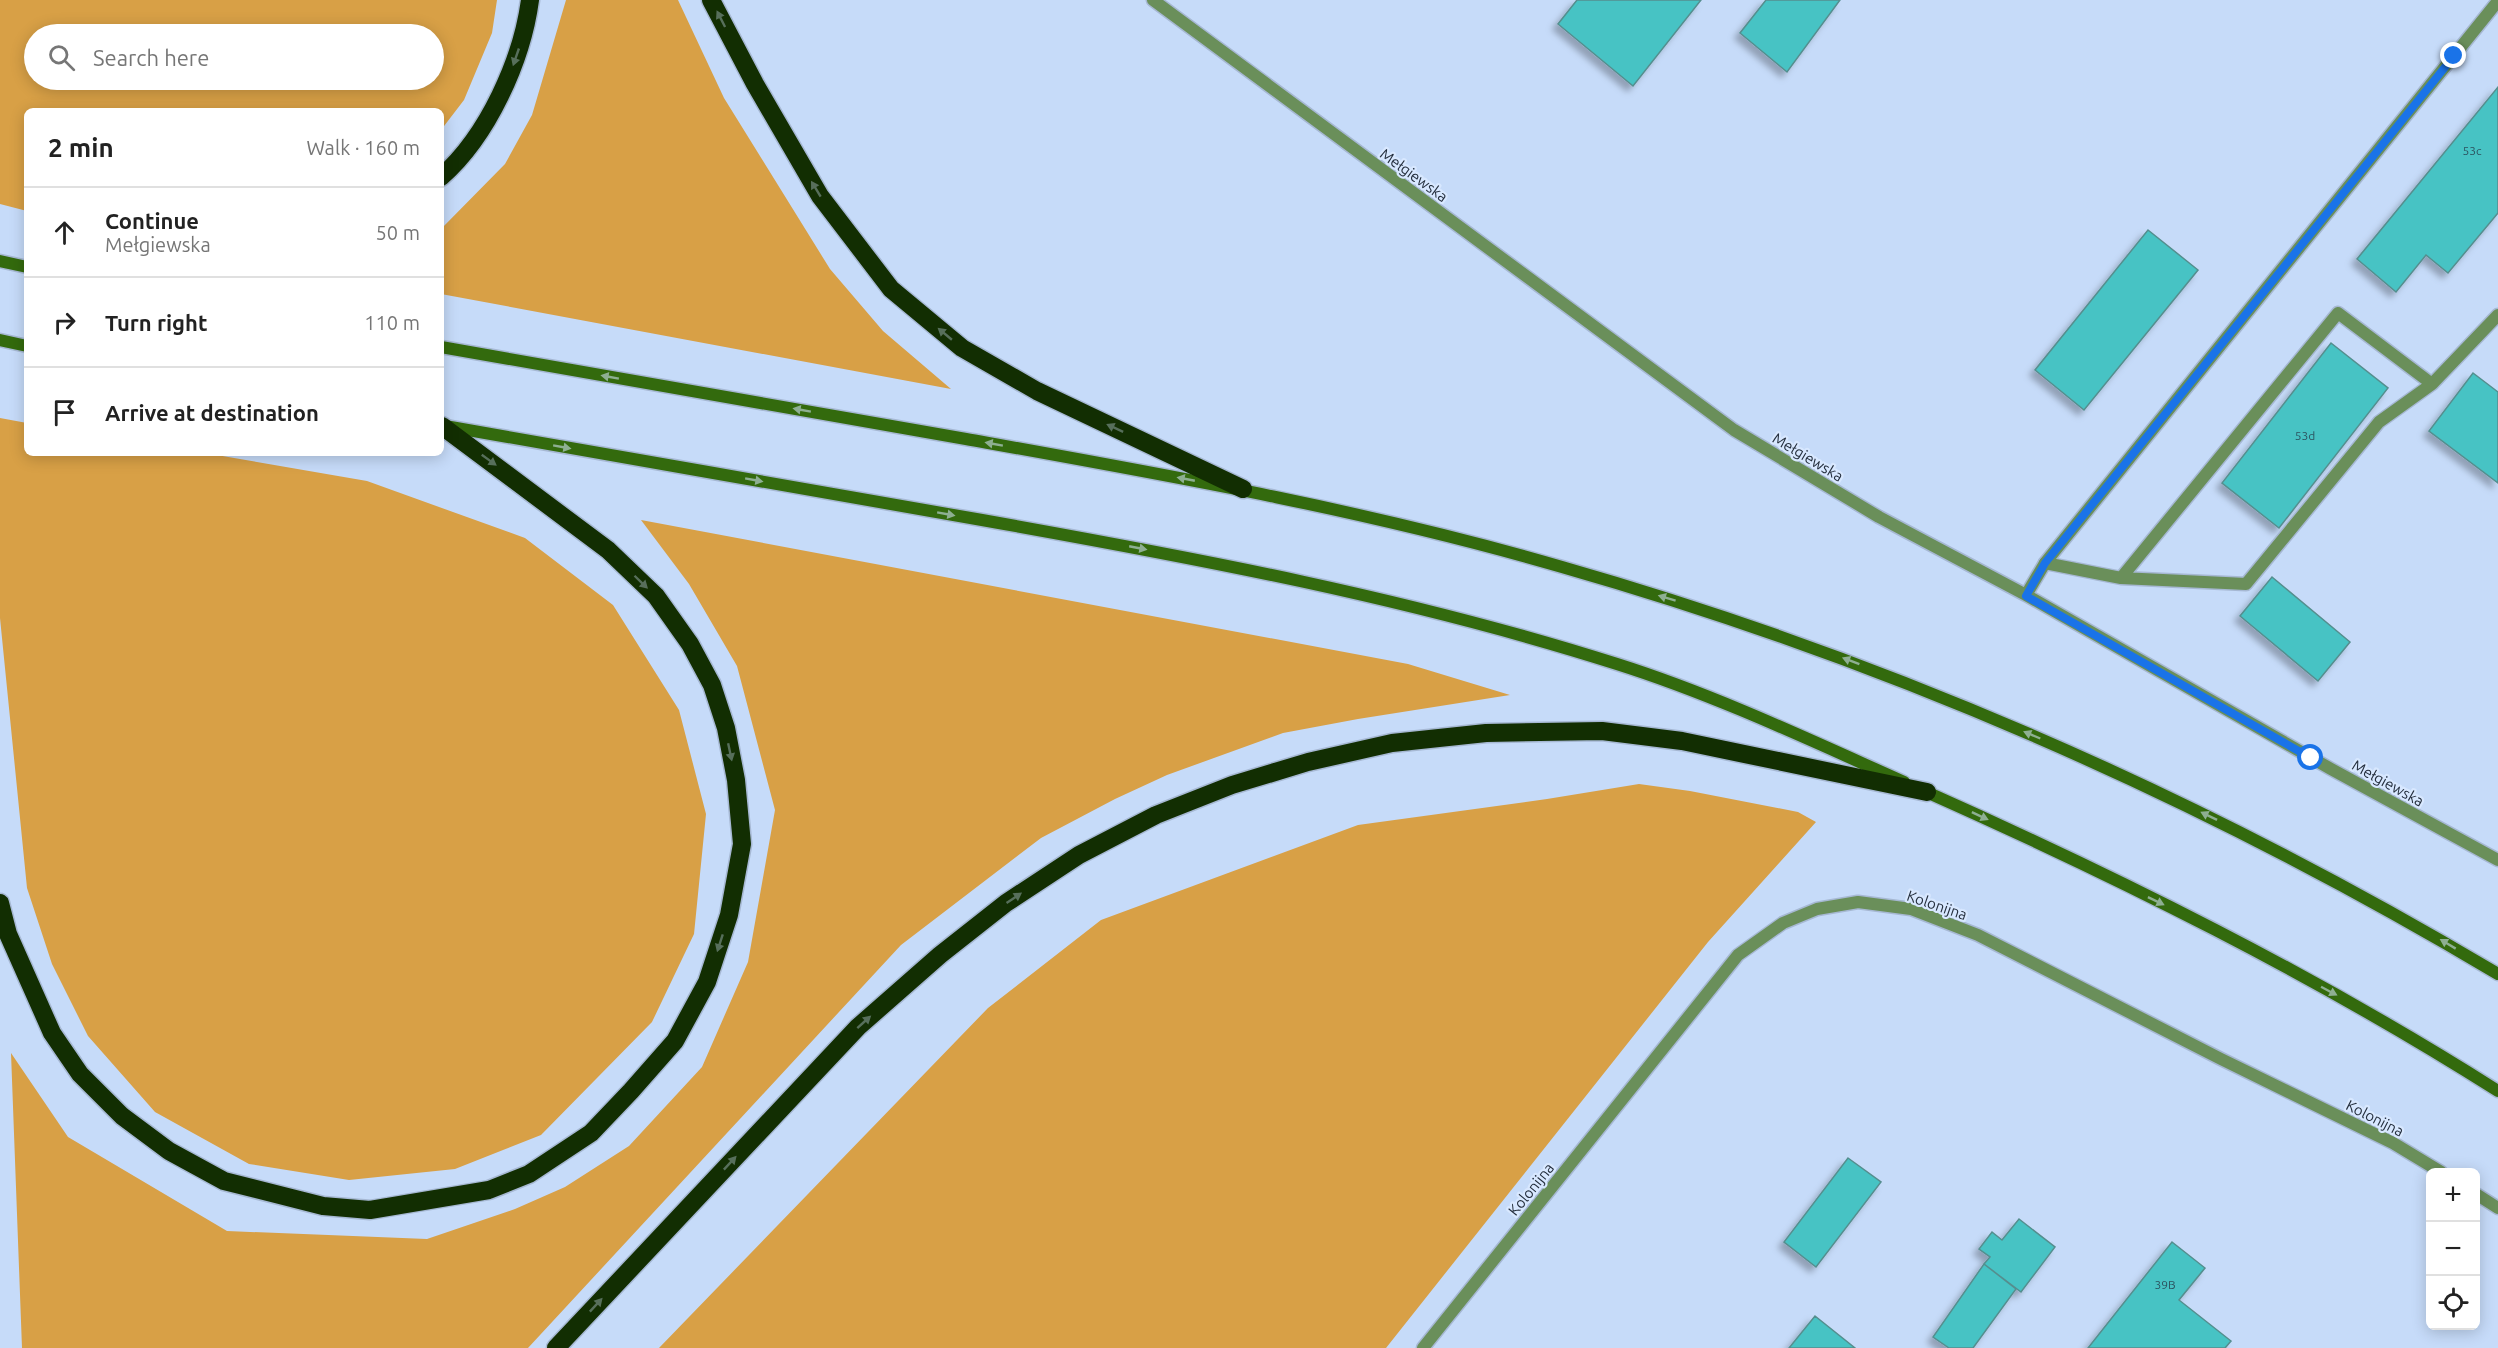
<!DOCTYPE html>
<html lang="en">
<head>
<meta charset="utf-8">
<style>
  body { margin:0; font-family:Ubuntu,sans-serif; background:#f6f6f6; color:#222 }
  .controls { position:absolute; right:18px; bottom:18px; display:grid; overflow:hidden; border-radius:9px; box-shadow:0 3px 15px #0003 }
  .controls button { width:54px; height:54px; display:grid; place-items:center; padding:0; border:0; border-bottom:2px solid #e0e0e0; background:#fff; color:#222; font:30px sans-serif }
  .stop { position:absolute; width:18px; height:18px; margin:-14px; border:4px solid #1a73e8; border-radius:50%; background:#fff }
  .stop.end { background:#1a73e8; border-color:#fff; box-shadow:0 2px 6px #0008 }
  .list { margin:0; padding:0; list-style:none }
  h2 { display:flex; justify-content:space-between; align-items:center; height:78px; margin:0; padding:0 24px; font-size:26px }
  h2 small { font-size:20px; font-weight:400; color:#767676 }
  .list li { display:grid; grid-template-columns:39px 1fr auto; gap:18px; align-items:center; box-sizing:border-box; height:90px; padding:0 24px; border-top:2px solid #e0e0e0 }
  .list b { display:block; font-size:22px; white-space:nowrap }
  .list p { margin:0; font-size:20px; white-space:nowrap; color:#767676 }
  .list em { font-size:20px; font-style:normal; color:#767676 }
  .icon { flex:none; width:33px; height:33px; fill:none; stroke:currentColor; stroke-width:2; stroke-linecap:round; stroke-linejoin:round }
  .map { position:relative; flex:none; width:2498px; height:1348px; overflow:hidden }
  .search { position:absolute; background:#fff; box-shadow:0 3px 15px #0003; left:24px; top:24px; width:420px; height:66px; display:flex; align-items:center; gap:15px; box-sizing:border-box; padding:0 21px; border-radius:33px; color:#767676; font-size:22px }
  .panel { position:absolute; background:#fff; box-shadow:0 3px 15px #0003; left:24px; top:108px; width:420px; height:348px; border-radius:9px }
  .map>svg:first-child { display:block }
  .green { fill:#d8a046; fill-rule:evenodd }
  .building { fill:#46c3c4; stroke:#558e8e; stroke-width:1.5; filter:url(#shadow) }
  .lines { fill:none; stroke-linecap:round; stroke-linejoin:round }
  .lane-casing { stroke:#a6b8d3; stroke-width:15 }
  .street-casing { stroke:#a6b8d3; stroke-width:15 }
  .secondary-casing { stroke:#a6b8d3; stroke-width:15 }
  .highway-casing { stroke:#a6b8d3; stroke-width:21 }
  .lane { stroke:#6a8f5a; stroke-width:12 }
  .street { stroke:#6a8f5a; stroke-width:12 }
  .secondary { stroke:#336a0d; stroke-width:12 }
  .highway { stroke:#122e02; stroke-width:18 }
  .oneway { fill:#576f5b }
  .oneway2 { fill:#8eaf92 }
  .route { stroke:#1a73e8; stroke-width:8 }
  .labels { text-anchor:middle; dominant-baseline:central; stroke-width:4.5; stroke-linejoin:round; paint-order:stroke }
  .number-label { font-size:12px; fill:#2c535f }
  .street-label { font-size:15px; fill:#242e3d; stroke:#d8e8ff }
</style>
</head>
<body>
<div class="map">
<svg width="2498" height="1348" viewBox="0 0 2498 1348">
  <defs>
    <filter id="shadow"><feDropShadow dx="-5.5" dy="5.5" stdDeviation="3" flood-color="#0004"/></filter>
  </defs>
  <rect width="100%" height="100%" fill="#c6dbf9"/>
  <!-- green -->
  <path class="green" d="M0,0H497L492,33L464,100L441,130V111H27V211L0,204ZM434,34V80H34V34Z
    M566,0H678L724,98L830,269L883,331L951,389L441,294V229L505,164L532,115Z
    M0,418L27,423V453H205L367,481L525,538L613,605L679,710L706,814L694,934L652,1022L541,1135L455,1169L349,1180L249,1164L155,1112L88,1036L52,964L27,888L0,618Z
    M641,520L1408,664L1510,695L1358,719L1283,733L1167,775L1115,799L1041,838L901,945L528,1348H22L11,1053L68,1137L227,1231L427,1239L515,1209L565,1187L629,1146L702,1067L748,962L775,810L737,666L689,584Z
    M1639,784L1690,791L1798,812L1816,822L1708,942L1386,1348H659L988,1008L1101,920L1358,825L1547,799Z"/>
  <!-- building -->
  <path class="building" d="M1577,0H1701L1633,86L1558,24Z
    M1766,0H1840L1787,72L1740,33Z
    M2498,87V213L2448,273L2426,255L2396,292L2357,259Z
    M2148,230L2198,270L2084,410L2035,370Z
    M2331,343L2388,388L2279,528L2222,483Z
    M2473,373L2498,392V483L2429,431Z
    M2272,577L2350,642L2318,681L2240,616Z
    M1848,1158L1881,1182L1816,1267L1784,1242Z
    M2019,1219L2055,1247L2021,1292L1984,1264L1990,1257L1979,1249L1992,1232L2002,1240Z
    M2172,1242L2205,1268L2179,1300L2231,1341L2225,1348H2088Z
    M1984,1264L2016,1289L1973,1348H1949L1933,1337Z
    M1815,1316L1855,1348H1789Z"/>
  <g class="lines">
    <!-- lane casing -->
    <g class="lane-casing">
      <path id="lane" d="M2045,563L2121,578L2246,584L2379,422L2432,384
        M2121,578L2338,313L2432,384L2498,315"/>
    </g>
    <!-- street casing -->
    <g class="street-casing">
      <path id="street" d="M1153,0L1734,430L1879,517L2026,595L2331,769L2498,860
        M2026,595L2045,563L2498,1
        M2476,1194L2498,1208
        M1423,1348L1738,955L1783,923L1817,909L1858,902L1911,909L1978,935L2221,1059L2393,1143L2441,1172"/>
    </g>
    <!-- secondary casing -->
    <g class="secondary-casing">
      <path id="secondary" d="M0,261L27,267
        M0,340L27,346
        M441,347C616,378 791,409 966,439C1167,475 1367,510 1562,567C1891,661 2204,799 2498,974
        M445,426C624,457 803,489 982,520C1196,558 1410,598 1617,664C1715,695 1810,740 1904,782
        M1922,790C2120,878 2315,975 2498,1091"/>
    </g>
    <!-- highway casing -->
    <g class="highway-casing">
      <path id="highway" d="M711,0L755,84L820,196L891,289L962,348L1037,391L1243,489
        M441,177C488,136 522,60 530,0
        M0,903L8,934L52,1033L80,1074L122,1116L169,1151L224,1181L323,1206L370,1210L489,1190L529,1174L591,1133L631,1091L675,1041L707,982L729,915L742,844L736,780L726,728L712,685L690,644L656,596L608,550L442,426
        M556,1348L858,1027L940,955L1006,903L1079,855L1156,815L1232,785L1308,762L1392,743L1486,733L1602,731L1682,741L1927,792"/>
    </g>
    <!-- lane -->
    <use href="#lane" class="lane"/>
    <!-- street -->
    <use href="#street" class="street"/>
    <!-- secondary -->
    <use href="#secondary" class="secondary"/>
    <!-- highway -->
    <use href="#highway" class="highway"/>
  </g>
  <!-- one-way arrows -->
  <defs><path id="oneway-solid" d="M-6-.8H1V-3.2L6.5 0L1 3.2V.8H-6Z" transform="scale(1.5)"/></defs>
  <g class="oneway">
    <use href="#oneway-solid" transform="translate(721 19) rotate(-117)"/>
    <use href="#oneway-solid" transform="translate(516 57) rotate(109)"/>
    <use href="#oneway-solid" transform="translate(816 189) rotate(-121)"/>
    <use href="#oneway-solid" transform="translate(945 334) rotate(-140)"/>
    <use href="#oneway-solid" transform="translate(1115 428) rotate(-155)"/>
    <use href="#oneway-solid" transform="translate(489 460) rotate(36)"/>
    <use href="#oneway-solid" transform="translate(641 582) rotate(44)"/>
    <use href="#oneway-solid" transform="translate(730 752) rotate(78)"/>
    <use href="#oneway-solid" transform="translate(1014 898) rotate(-34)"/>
    <use href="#oneway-solid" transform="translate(720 943) rotate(108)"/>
    <use href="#oneway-solid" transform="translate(864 1022) rotate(-42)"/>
    <use href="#oneway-solid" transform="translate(730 1163) rotate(-47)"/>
    <use href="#oneway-solid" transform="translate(596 1305) rotate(-47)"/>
  </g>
  <g class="oneway2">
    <use href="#oneway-solid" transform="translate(610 377) rotate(-170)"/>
    <use href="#oneway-solid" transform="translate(802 410) rotate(-170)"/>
    <use href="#oneway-solid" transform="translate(994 444) rotate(-170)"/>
    <use href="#oneway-solid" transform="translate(562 447) rotate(10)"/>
    <use href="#oneway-solid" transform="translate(1186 479) rotate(-169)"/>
    <use href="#oneway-solid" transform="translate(754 480) rotate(10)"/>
    <use href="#oneway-solid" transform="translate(946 514) rotate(10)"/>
    <use href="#oneway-solid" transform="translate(1138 548) rotate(11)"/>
    <use href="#oneway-solid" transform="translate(1667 598) rotate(-163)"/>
    <use href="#oneway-solid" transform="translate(1851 661) rotate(-159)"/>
    <use href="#oneway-solid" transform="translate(2032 735) rotate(-157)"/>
    <use href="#oneway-solid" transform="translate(1980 816) rotate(25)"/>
    <use href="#oneway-solid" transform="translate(2209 816) rotate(-154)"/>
    <use href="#oneway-solid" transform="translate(2156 901) rotate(26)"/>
    <use href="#oneway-solid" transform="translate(2448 944) rotate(-149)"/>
    <use href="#oneway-solid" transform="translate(2329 991) rotate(28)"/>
  </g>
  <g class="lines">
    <!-- route -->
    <path class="route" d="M2311,758L2026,596L2045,563L2454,56"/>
  </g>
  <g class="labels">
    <!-- number labels -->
    <g class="number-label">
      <text x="2472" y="150">53c</text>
      <text x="2305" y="435">53d</text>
      <text x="2165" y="1284">39B</text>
    </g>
    <!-- street labels -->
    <g class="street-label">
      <text transform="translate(1414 175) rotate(36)">Mełgiewska</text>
      <text transform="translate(1808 457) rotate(31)">Mełgiewska</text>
      <text transform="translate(2388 783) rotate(29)">Mełgiewska</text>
      <text transform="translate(1937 905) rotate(19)">Kolonijna</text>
      <text transform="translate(2375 1118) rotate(27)">Kolonijna</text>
      <text transform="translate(1531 1189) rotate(-51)">Kolonijna</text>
    </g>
  </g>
</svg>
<div class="controls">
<button>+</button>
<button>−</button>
<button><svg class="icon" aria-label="locate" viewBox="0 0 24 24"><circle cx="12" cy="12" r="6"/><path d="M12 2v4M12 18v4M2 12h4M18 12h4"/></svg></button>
</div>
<div class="stop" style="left:2311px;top:758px"></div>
<div class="stop end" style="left:2454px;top:56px"></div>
<div class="search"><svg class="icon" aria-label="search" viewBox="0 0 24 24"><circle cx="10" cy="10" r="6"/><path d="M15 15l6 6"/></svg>Search here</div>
<section class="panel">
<h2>2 min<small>Walk · 160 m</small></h2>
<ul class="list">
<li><svg class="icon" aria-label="ahead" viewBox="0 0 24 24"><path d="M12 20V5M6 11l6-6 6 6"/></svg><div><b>Continue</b><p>Mełgiewska</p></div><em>50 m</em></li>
<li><svg class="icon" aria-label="right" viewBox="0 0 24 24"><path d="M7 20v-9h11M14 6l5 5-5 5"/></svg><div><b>Turn right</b></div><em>110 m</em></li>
<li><svg class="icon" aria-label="arrive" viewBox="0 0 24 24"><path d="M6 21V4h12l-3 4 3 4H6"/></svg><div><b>Arrive at destination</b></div></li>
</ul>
</section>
</div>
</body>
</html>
